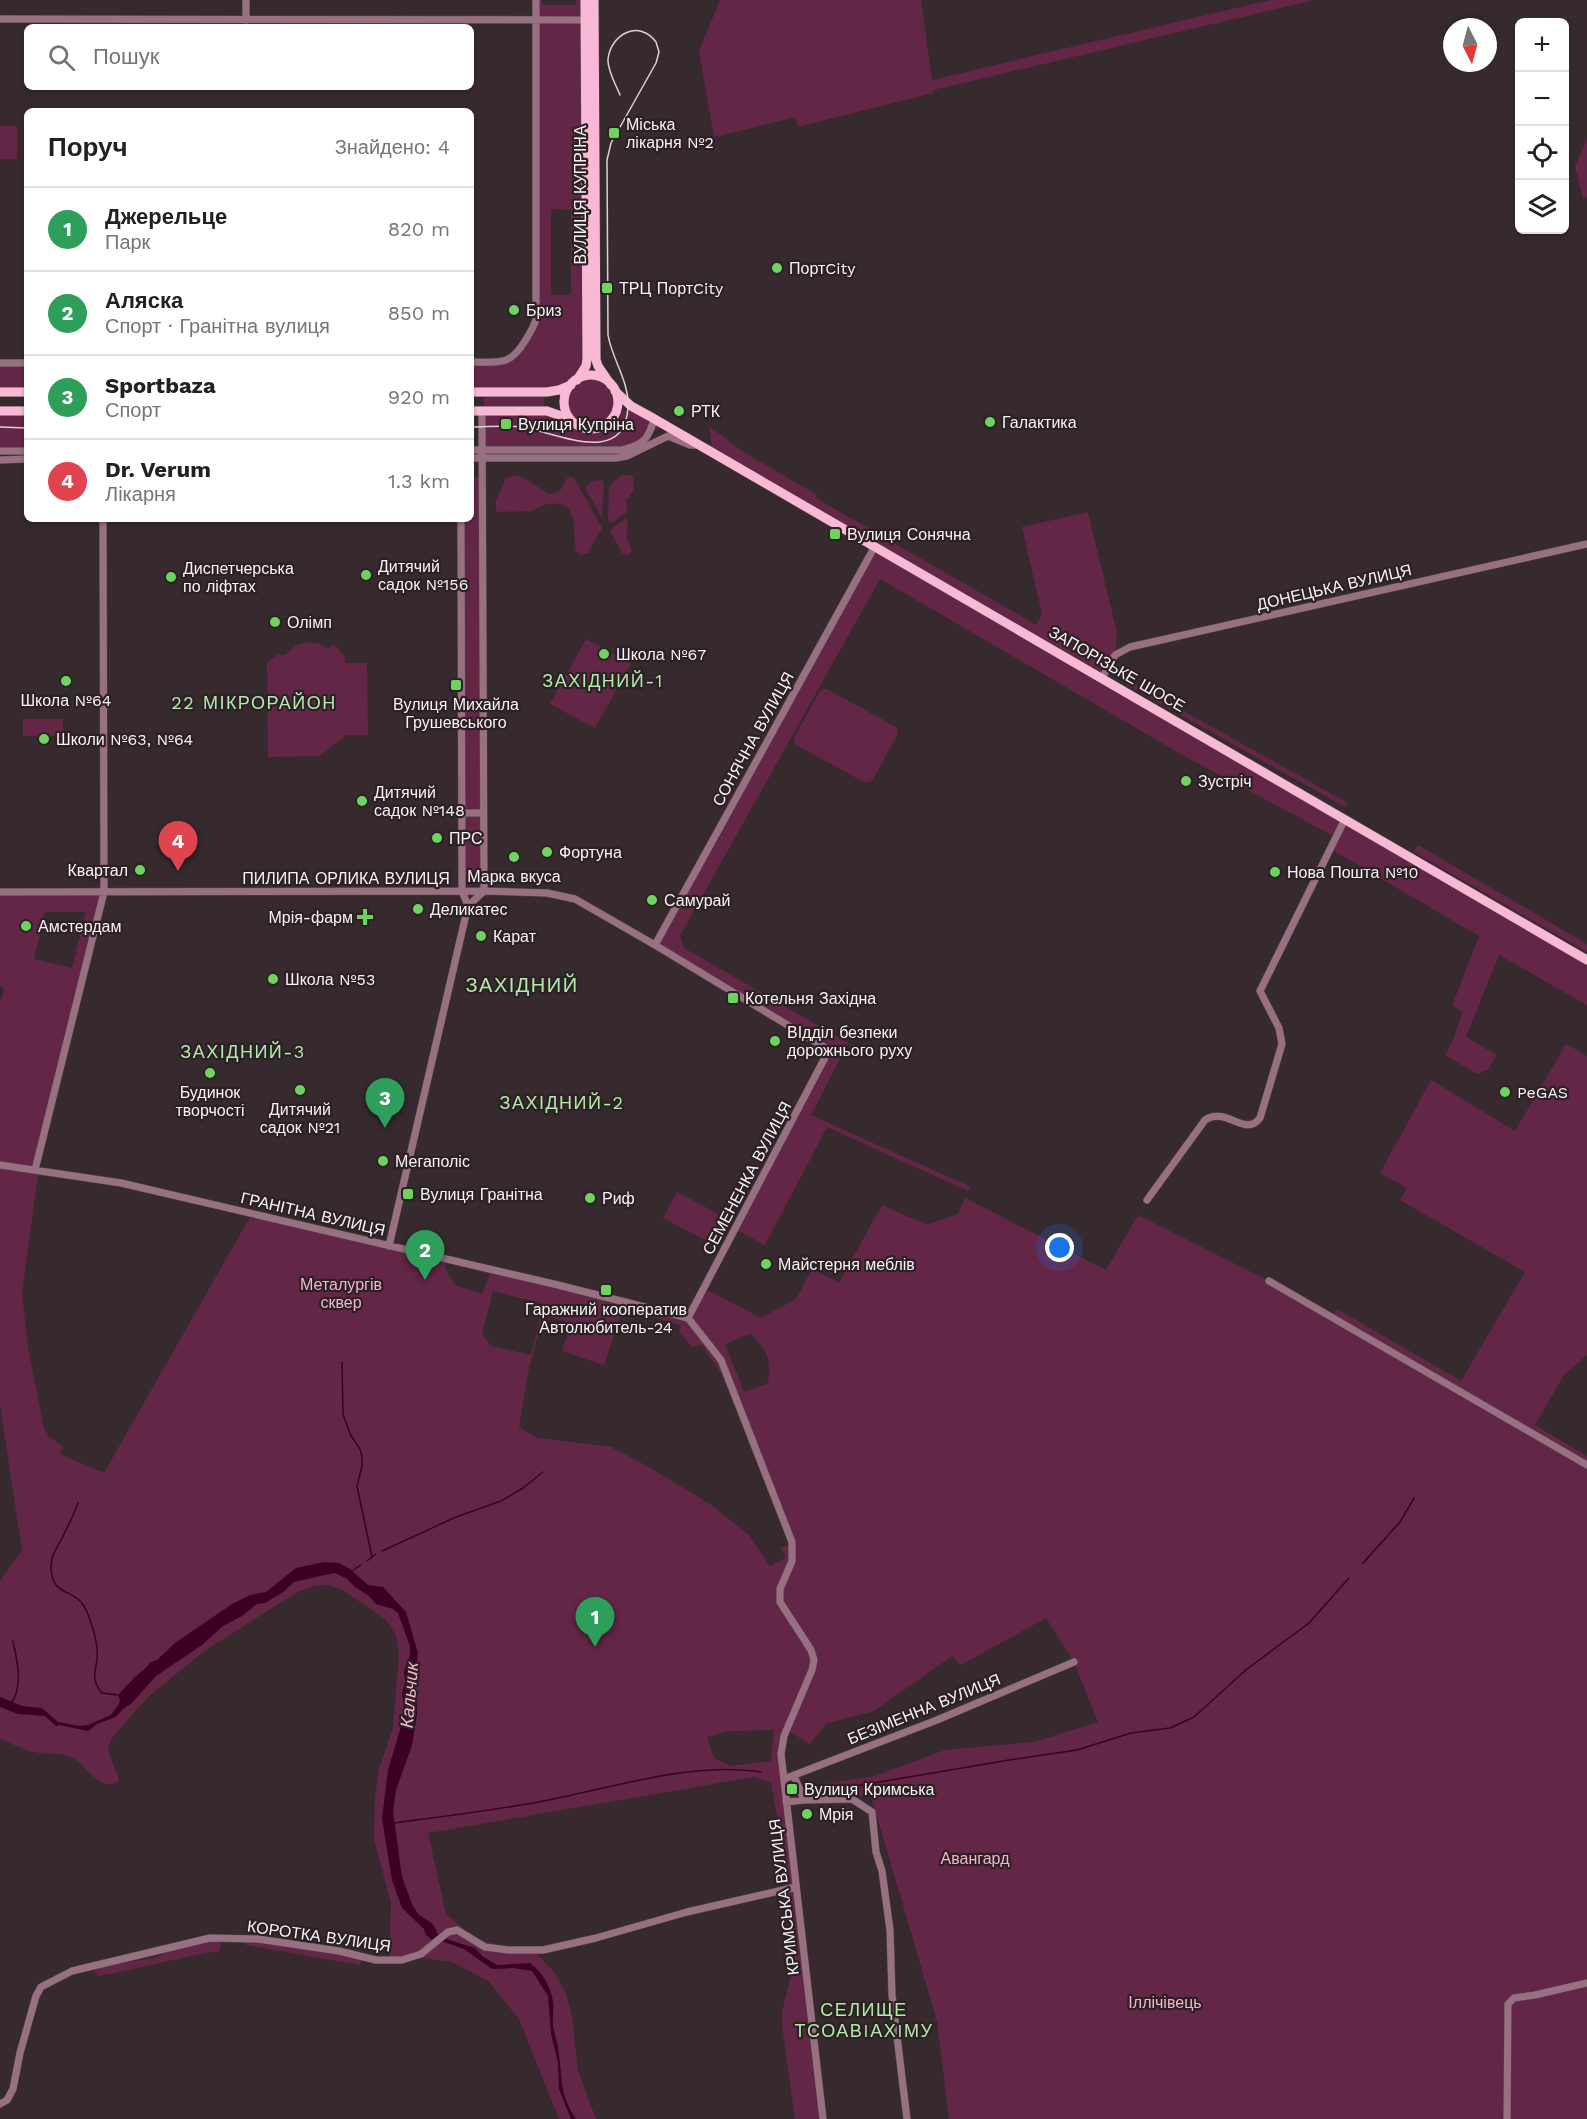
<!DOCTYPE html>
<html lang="uk">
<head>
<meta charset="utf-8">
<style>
  body { margin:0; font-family:"Work Sans",sans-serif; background:#f2f2f2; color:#202124 }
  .controls { position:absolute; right:18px; top:18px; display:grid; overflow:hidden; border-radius:9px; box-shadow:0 2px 4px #0004 }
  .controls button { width:54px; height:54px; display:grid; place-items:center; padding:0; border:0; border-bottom:2px solid #e0e0e0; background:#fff; color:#202124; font:30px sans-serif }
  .compass { position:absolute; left:1443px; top:18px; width:54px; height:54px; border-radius:50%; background:#fff; box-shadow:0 2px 4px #0004; rotate:174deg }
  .you { position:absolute; left:1060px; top:1248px; width:21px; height:21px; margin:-15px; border:4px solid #fff; border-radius:50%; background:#1a73e8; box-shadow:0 0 0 9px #1a73e833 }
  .badge { display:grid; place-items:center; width:39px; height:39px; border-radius:50%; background:#44713f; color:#fff; font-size:20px; font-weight:700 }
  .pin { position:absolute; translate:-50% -50px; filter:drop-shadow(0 2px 3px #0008) }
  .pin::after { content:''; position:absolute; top:32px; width:21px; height:18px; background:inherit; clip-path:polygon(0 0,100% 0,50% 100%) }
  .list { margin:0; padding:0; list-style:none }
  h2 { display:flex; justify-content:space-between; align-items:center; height:78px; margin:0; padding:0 24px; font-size:26px }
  h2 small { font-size:20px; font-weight:400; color:#757577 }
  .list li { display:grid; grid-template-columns:39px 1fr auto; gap:18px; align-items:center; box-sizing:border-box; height:84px; padding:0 24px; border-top:2px solid #e0e0e0 }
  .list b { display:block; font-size:22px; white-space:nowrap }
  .list p { margin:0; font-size:20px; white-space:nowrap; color:#757577 }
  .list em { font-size:20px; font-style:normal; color:#757577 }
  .icon { flex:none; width:33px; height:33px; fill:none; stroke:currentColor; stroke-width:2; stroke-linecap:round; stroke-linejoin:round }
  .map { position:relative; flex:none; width:1587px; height:2119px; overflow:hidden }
  .search { position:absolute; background:#fff; box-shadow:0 2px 4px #0004; left:24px; top:24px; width:450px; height:66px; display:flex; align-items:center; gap:15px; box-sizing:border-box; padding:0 21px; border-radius:9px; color:#757577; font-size:22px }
  .panel { position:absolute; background:#fff; box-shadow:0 2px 4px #0004; left:24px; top:108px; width:450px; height:414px; border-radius:9px }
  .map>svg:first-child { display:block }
  .green { fill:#642646; fill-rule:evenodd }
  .water { fill:#3b0022 }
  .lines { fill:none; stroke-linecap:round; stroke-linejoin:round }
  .stream { stroke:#3b0022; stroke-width:1.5 }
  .minor-casing { stroke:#51464b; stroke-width:8 }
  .major-casing { stroke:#51464b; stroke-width:10 }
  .minor { stroke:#987082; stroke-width:7 }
  .major { stroke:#f9b8d4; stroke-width:9 }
  .tram { stroke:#dad2d5; stroke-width:1.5 }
  .poi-dot { fill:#6fd360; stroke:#2c2125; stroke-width:2 }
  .labels { text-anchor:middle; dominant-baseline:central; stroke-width:4.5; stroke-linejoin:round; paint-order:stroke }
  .poi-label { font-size:16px; fill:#f9f2f5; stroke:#2c2125; text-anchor:start }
  .street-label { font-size:16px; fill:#f9f2f5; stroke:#2c2125 }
  .park-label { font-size:16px; fill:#f9b2d2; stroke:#2c2125 }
  .neighbourhood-label { font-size:18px; letter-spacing:1.5px; fill:#b4e9ab; stroke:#2c2125 }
  .water-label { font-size:18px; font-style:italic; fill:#f9b2d2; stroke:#2c2125 }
  .quarter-label { font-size:20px; letter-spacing:1.5px; fill:#b4e9ab; stroke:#2c2125 }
</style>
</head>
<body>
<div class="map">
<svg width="1587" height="2119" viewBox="0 0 1587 2119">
  <rect width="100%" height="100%" fill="#362a2f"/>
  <!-- green -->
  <path class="green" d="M538,0H542V5H576V0H582V16L538,17Z
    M720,0H921L932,80L1270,0H1314L933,90V93L798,127L795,117L714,137L699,51Z
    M538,23H582V365C574,380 564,386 547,389H471V364C513,364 514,366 535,328ZM551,209L571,210V295H551Z
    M0,126H17V159H0Z
    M1587,139V197L1583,199L1575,166Z
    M0,366H27V389H0Z
    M568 402a23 23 0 1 1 46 0a23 23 0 1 1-46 0Z
    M484,394H544V408H484Z
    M623,411H632L661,427L626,447L484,448V414C504,414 526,411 546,414C569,417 587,446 610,425C615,421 618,415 623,411Z
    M0,414H27V448H0Z
    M709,426L742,451L817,495L816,498L1036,625L1042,614L1022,527L1088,512L1117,633L1115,655L1104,674L712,448Z
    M514,475L523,477L548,494C565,493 561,485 569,476L574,478L602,528L588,553L581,555L576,552L573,518L569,509L564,505L552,503L541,506L531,511L497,512C493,497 498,499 502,488C504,484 504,481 506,478Z
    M622,475H630L633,477L634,491L626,500L627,512L613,522H610L608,518L609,486Z
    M471,477H480L481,811H464L463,519H471Z
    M601,480L604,483L602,518L585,488L593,481Z
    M625,519L628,523L626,537L632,551L628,555L622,553L610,531L612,528Z
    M876,551L1587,964V1005L1499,955L1466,1037L1497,1055L1488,1070L1477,1074L1445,1055L1453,1040L1463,1011L1452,1006L1479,936L1334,851L1339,839L1186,757L880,579L680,936L684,948L848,1043L811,1115L971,1187L968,1191L827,1127L765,1245L737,1230L832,1049L658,944Z
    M586,639L631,664L595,728L550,704Z
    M307,642L320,644L327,649L334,644L345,657V663H367L368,735H346L320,756L268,757L267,663L277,655H285L295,646Z
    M1130,681L1348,803L1345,807L1127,685Z
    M823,689H827L896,727L898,734L872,781L866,783L796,745L794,738L820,691Z
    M23,719H63V736H23Z
    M464,816H481V871H465Z
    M1418,845L1587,944V952L1414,852Z
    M0,895H102L33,1167L0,1162V1003L4,989L0,986ZM45,912H86L72,968L34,959Z
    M1566,1044L1587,1056V1355L1564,1375L1535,1425L1587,1456V2119H949L937,2021L871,1796L824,1795L823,1784L875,1776L945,1750L1034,1742L1098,1722L1074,1662L1046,1618L961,1665L952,1656L874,1711L827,1723L810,1744L787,1730L782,1742L823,2119H795L782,2025V2012L790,1979V1936L780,1833L771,1782L754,1777L428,1833L446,1914L473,1937L484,1944L532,1949L554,1972L565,1991L572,2016L578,2071L596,2119H559L519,2019L488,1981L452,1962L416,1957L389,1961L391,1904L374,1839L375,1796L379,1770L393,1728L399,1654L396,1635L386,1620L343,1590L327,1585L313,1586L294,1594L203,1652L148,1697L111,1739L108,1750L119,1779L118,1782C100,1791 89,1769 76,1760C64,1751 53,1755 40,1753C27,1752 12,1743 0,1739V1581L22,1550L0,1405V1165L121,1183L688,1318L706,1289L761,1318L796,1299L812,1269L839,1283L882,1205L927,1225L958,1214L965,1198L1106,1270L1138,1215L1269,1281L1333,1317L1337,1309L1461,1381L1525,1272L1400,1200L1407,1188L1380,1173L1431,1080L1515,1131ZM38,1175L120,1186L250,1217L104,1473L60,1454L63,1446L49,1437L44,1428L28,1348L22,1293ZM446,1263L490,1274L482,1294L455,1285L444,1267ZM493,1291L544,1304L531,1355L491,1346L482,1334ZM623,1309L681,1325L679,1332L692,1347L702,1345L722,1375L789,1544L781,1548L786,1558L770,1566L749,1535L710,1504L647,1466L611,1447L538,1438L519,1427L528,1373L543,1315L571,1323L562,1351L604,1365ZM750,1334C767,1348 772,1361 768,1383L744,1392L725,1344ZM774,1730L771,1761L730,1766L714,1758L707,1737L729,1731Z
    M677,1192L722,1216L709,1242L663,1218Z
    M247,1938L364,1957L360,1965L246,1945Z
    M200,1941H219L221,1945L219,1951C178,1957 139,1969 98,1976L93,1968L154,1958L181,1946Z"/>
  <!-- water -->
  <path class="water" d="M324,1562L339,1563L350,1569L368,1585L383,1587L406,1612L418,1653L413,1691L417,1706V1715L412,1745L396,1790L393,1811L402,1877L412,1904L418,1914L433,1924L439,1936L437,1939H431L426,1935L424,1929L402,1908L392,1880L382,1819L388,1770L405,1713L402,1694L405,1682L404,1672L410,1654V1646L398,1613L393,1609L376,1604L369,1596L355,1587L346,1578L334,1573L294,1582L283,1592L265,1603L257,1604L242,1616L223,1626L202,1645L156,1676L132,1703L123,1709L116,1717L97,1724L88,1731L59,1725L56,1726L45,1716L18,1714L0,1707V1697L22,1706L42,1708L58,1722L80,1726L88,1725L111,1715L119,1704L120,1700L118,1695L135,1677L149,1665V1663L157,1660L175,1643L232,1604L250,1595L266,1592L296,1568Z
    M443,1938L475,1948L482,1956L497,1965L530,1963C542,1972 551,1986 553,2002C554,2010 552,2017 553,2025C554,2033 557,2040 558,2048C563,2078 558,2092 576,2119H571L559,2089L558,2063L551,2034L548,1996L532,1971L513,1968L492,1969L464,1949L444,1942L442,1940Z"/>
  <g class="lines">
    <!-- stream -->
    <path class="stream" d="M342,1362L343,1414L350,1434L360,1449L362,1457V1466L357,1486L372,1557
      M78,1503C74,1513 70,1523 65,1532C60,1544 51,1553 51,1566C51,1595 70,1589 81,1602C86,1608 89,1616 91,1623C95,1634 98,1647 97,1659C95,1674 91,1680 102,1693L117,1695
      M382,1551L456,1517L501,1501L523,1488L543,1472
      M367,1561L376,1554
      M1363,1563L1400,1522L1414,1498
      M352,1571L361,1565
      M12,1702C23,1686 17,1659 13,1641
      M808,1788L818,1790L856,1786L1009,1760L1077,1750L1131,1733L1170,1728L1194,1717L1247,1669L1309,1623L1349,1578
      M395,1823C446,1816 498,1810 549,1800C615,1787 695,1761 761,1772"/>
    <!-- minor casing -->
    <g class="minor-casing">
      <path id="minor" d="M0,19L585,20
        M246,20V0
        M471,362C499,362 509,367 525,341C530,333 534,327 536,319V0
        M0,363H27
        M471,450H622C643,444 648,441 654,419
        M0,451H27
        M471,458H616L627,456L668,436L690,445H700
        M0,460L27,459
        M461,519L462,891L468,906
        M1102,678L1115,655L1130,647L1587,544
        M462,813H483
        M0,892L484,891L547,893L575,899L655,945L829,1050L688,1318
        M655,945L875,546
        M0,1165L121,1183L558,1285L688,1318
        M35,1170L104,892L103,519
        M1147,1200L1205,1120C1227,1106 1245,1138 1260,1118L1282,1044L1279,1028L1260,991L1345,819
        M389,1246L468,906L484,891L482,411
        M1269,1281L1587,1465
        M688,1318L721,1360L792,1542V1561L780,1589V1602L811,1650L814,1660L812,1670L784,1736L781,1754L823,2119
        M794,1776L804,1800
        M784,1779L937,1720L1074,1662
        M786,1802L804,1800L852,1799L872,1812L876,1852L882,1871L890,1930L892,1995L907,2119
        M0,2104L7,2100L13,2089L20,2053L36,1996L41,1987L72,1971L210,1938L258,1939L339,1951L376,1960H402L421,1954L448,1932L457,1930L485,1947L508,1950H543L596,1938L687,1912L796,1887
        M1507,2119L1508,2004L1514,1998L1535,1995L1587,1983"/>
    </g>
    <!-- major casing -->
    <g class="major-casing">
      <path id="major" d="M594,0L596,360L598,366L611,385
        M564 402a27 27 0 1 1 54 0a27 27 0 1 1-54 0Z
        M577,380L586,366L587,359L585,0
        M615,391L631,406L651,417L1587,960
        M0,392H27
        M471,392H547L559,390L571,385
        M0,411H27
        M471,411H547L570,419"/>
    </g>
    <!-- minor -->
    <use href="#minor" class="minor"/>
    <!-- major -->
    <use href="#major" class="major"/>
    <!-- tram -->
    <path class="tram" d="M0,427L27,428
      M471,427C488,427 506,425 522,427C557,433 626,468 628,406C629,381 612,359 608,335L607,160L611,143L656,63L659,52L656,42C639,19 611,34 608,59C607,70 616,85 620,95"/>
  </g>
  <!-- markers -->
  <g class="poi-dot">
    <rect x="608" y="127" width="12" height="12" rx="3"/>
    <circle cx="777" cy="268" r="6"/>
    <rect x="601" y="282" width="12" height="12" rx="3"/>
    <circle cx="514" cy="310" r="6"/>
    <circle cx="679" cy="411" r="6"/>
    <circle cx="990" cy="422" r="6"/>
    <rect x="500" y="418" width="12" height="12" rx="3"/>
    <rect x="829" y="528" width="12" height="12" rx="3"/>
    <circle cx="366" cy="575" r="6"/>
    <circle cx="171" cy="577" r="6"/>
    <circle cx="275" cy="622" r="6"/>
    <circle cx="604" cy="654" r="6"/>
    <circle cx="66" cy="681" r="6"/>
    <rect x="450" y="679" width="12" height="12" rx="3"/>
    <circle cx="44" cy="739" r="6"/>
    <circle cx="1186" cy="781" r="6"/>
    <circle cx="362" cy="801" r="6"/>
    <circle cx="437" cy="838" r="6"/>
    <circle cx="547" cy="852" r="6"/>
    <circle cx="514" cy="857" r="6"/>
    <circle cx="140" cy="870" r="6"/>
    <circle cx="1275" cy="872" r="6"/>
    <circle cx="652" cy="900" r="6"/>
    <circle cx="418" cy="909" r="6"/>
    <path d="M362 908h6v6h6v6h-6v6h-6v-6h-6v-6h6z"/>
    <circle cx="26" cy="926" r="6"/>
    <circle cx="481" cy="936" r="6"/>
    <circle cx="273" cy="979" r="6"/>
    <rect x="727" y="992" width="12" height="12" rx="3"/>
    <circle cx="775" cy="1041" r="6"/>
    <circle cx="210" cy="1073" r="6"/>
    <circle cx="300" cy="1090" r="6"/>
    <circle cx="1505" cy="1092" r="6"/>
    <circle cx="383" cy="1161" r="6"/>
    <rect x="402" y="1188" width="12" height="12" rx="3"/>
    <circle cx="590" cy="1198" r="6"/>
    <circle cx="766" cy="1264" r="6"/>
    <rect x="600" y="1284" width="12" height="12" rx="3"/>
    <rect x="786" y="1783" width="12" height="12" rx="3"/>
    <circle cx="807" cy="1814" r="6"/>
  </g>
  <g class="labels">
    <!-- poi labels -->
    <g class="poi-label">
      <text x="626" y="124">Міська<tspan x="626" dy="18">лікарня №2</tspan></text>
      <text x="789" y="268">ПортCity</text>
      <text x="619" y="288">ТРЦ ПортCity</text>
      <text x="526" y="310">Бриз</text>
      <text x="691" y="411">РТК</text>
      <text x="1002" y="422">Галактика</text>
      <text x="518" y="424">Вулиця Купріна</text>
      <text x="847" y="534">Вулиця Сонячна</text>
      <text x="378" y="566">Дитячий<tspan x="378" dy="18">садок №156</tspan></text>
      <text x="183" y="568">Диспетчерська<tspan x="183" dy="18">по ліфтах</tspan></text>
      <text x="287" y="622">Олімп</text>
      <text x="616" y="654">Школа №67</text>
      <text x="66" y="700" text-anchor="middle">Школа №64</text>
      <text x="456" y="704" text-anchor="middle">Вулиця Михайла<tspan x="456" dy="18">Грушевського</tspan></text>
      <text x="56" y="739">Школи №63, №64</text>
      <text x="1198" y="781">Зустріч</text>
      <text x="374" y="792">Дитячий<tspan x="374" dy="18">садок №148</tspan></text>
      <text x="449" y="838">ПРС</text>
      <text x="559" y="852">Фортуна</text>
      <text x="128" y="870" text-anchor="end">Квартал</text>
      <text x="1287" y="872">Нова Пошта №10</text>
      <text x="514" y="876" text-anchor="middle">Марка вкуса</text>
      <text x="664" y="900">Самурай</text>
      <text x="430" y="909">Деликатес</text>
      <text x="353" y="917" text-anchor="end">Мрія-фарм</text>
      <text x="38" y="926">Амстердам</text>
      <text x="493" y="936">Карат</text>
      <text x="285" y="979">Школа №53</text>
      <text x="745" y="998">Котельня Західна</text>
      <text x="787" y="1032">ВІдділ безпеки<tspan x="787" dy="18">дорожнього руху</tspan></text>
      <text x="210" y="1092" text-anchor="middle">Будинок<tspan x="210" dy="18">творчості</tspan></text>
      <text x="1517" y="1092">PeGAS</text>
      <text x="300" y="1109" text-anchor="middle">Дитячий<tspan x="300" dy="18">садок №21</tspan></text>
      <text x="395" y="1161">Мегаполіс</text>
      <text x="420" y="1194">Вулиця Гранітна</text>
      <text x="602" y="1198">Риф</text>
      <text x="778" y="1264">Майстерня меблів</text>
      <text x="606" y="1309" text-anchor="middle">Гаражний кооператив<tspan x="606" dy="18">Автолюбитель-24</tspan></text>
      <text x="804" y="1789">Вулиця Кримська</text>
      <text x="819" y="1814">Мрія</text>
    </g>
    <!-- street labels -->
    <g class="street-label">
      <text transform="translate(580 195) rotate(-90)">ВУЛИЦЯ КУПРІНА</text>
      <text transform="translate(1334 587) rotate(-13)">ДОНЕЦЬКА ВУЛИЦЯ</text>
      <text transform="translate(1117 669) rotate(30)">ЗАПОРІЗЬКЕ ШОСЕ</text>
      <text transform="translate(753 739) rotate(-61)">СОНЯЧНА ВУЛИЦЯ</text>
      <text x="346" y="878">ПИЛИПА ОРЛИКА ВУЛИЦЯ</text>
      <text transform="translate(747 1178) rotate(-62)">СЕМЕНЕНКА ВУЛИЦЯ</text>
      <text transform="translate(313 1214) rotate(13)">ГРАНІТНА ВУЛИЦЯ</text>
      <text transform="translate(924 1709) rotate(-22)">БЕЗІМЕННА ВУЛИЦЯ</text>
      <text transform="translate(784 1897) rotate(-97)">КРИМСЬКА ВУЛИЦЯ</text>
      <text transform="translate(319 1936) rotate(8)">КОРОТКА ВУЛИЦЯ</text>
    </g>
    <!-- park labels -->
    <g class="park-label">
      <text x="341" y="1284">Металургів<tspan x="341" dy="18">сквер</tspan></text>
      <text x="975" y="1858">Авангард</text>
      <text x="1165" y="2002">Іллічівець</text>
    </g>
    <!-- neighbourhood labels -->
    <g class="neighbourhood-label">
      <text x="603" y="680">ЗАХІДНИЙ-1</text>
      <text x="254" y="702">22 МІКРОРАЙОН</text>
      <text x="243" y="1051">ЗАХІДНИЙ-3</text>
      <text x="562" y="1102">ЗАХІДНИЙ-2</text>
      <text x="864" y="2009">СЕЛИЩЕ<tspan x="864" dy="21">ТСОАВIАХIМУ</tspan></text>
    </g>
    <!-- water labels -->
    <g class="water-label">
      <text transform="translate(409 1695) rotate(-85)">Кальчик</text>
    </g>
    <!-- quarter labels -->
    <g class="quarter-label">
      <text x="522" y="985">ЗАХІДНИЙ</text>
    </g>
  </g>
</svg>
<div class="controls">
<button>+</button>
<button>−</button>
<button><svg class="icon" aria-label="locate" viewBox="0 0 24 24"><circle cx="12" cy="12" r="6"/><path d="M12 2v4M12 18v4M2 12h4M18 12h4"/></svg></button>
<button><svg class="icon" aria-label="layers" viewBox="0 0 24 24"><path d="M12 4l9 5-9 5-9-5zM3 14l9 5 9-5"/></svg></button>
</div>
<svg class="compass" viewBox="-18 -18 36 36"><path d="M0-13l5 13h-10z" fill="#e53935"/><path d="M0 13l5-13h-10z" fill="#757577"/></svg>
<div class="you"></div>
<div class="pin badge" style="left:595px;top:1647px;background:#2e9e5b">1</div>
<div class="pin badge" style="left:425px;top:1280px;background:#2e9e5b">2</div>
<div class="pin badge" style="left:385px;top:1128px;background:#2e9e5b">3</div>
<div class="pin badge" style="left:178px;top:871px;background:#e0444e">4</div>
<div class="search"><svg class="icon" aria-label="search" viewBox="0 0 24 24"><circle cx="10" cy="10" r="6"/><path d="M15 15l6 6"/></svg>Пошук</div>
<section class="panel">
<h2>Поруч<small>Знайдено: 4</small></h2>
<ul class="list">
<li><span class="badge" style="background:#2e9e5b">1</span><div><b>Джерельце</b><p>Парк</p></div><em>820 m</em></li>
<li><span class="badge" style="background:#2e9e5b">2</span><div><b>Аляска</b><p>Спорт · Гранітна вулиця</p></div><em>850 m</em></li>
<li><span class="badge" style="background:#2e9e5b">3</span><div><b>Sportbaza</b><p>Спорт</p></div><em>920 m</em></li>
<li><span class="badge" style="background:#e0444e">4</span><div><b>Dr. Verum</b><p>Лікарня</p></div><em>1.3 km</em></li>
</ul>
</section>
</div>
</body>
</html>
